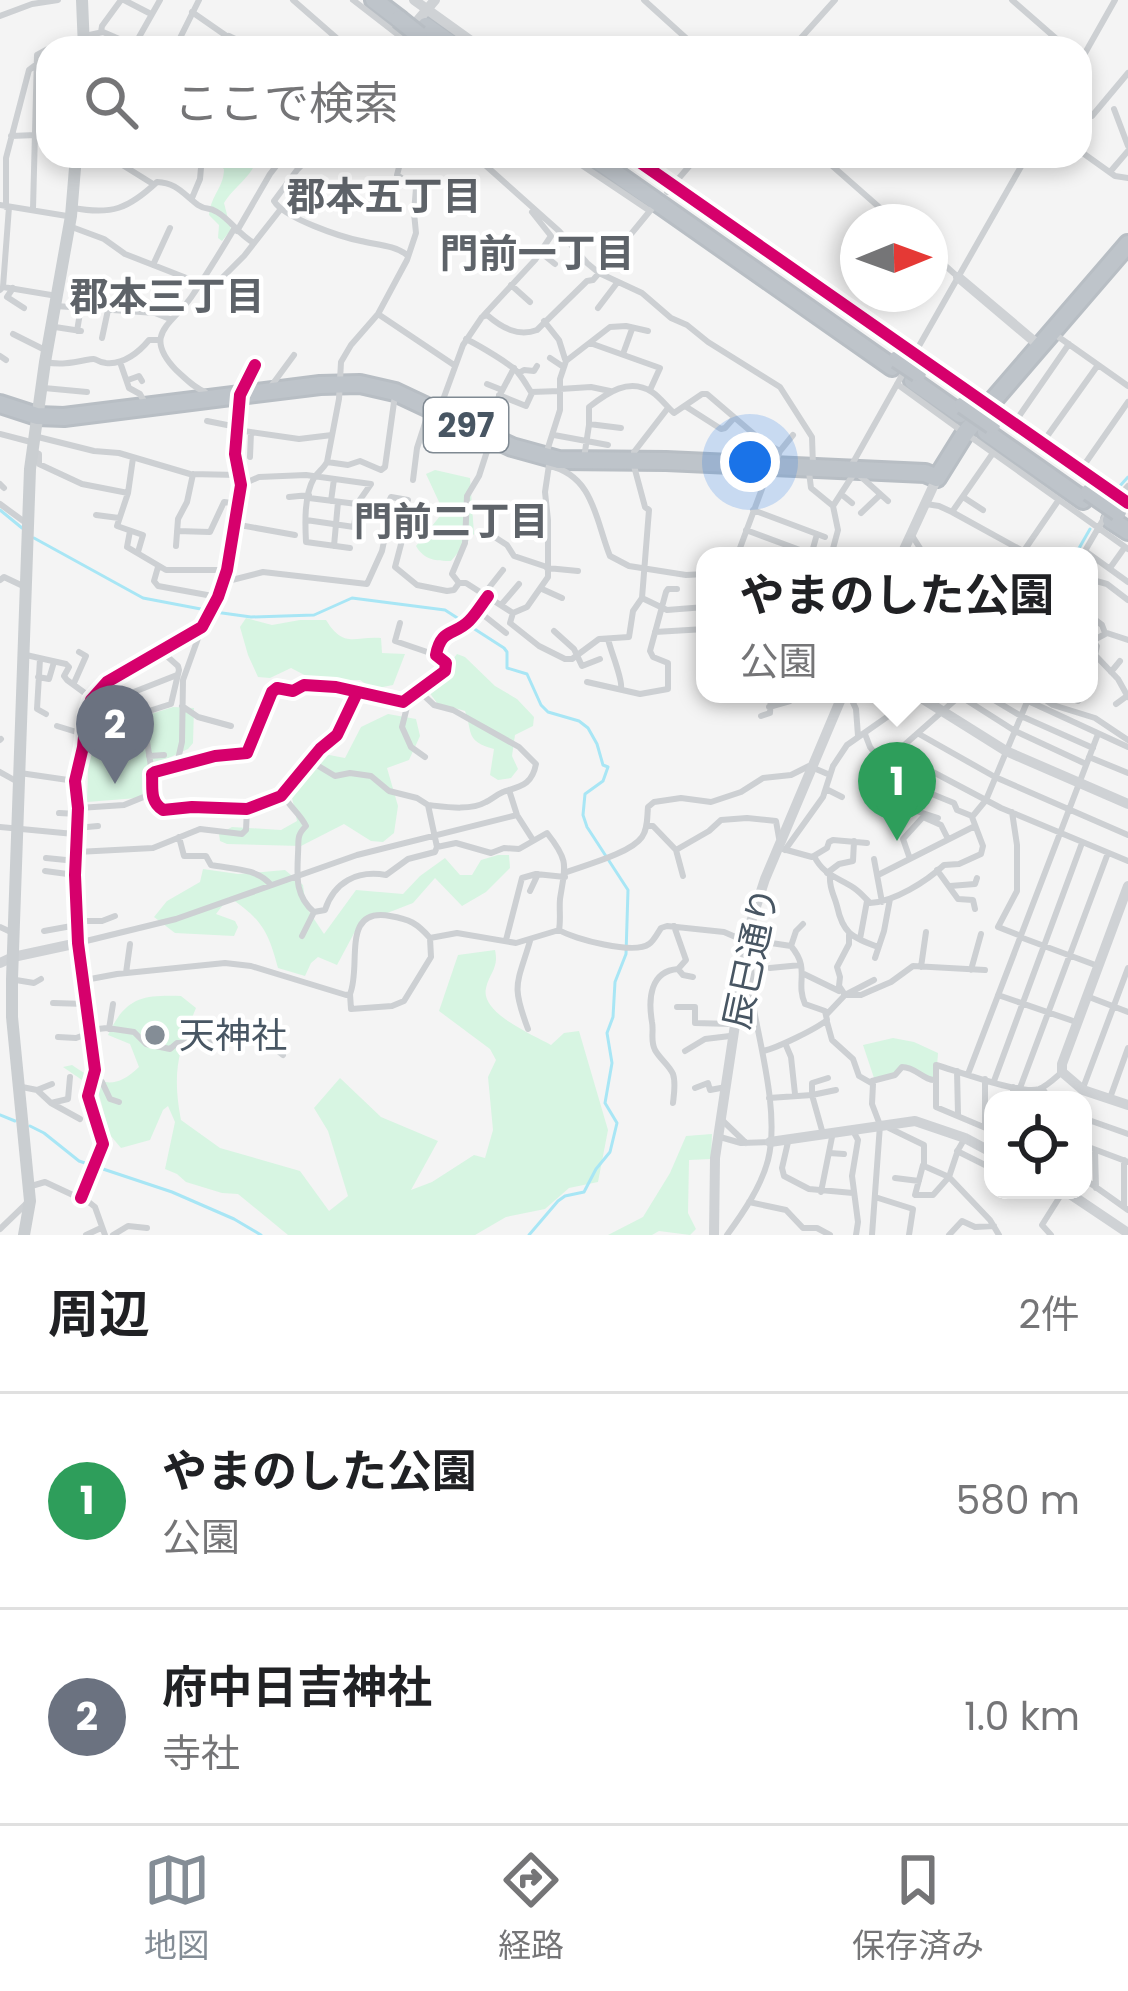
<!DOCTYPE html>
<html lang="ja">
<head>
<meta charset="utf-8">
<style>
  body { margin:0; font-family:Poppins,"Noto Sans JP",sans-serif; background:#f2f2f2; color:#202124 }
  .controls { position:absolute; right:36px; bottom:36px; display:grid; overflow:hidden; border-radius:24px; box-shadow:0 6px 18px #0003 }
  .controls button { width:108px; height:108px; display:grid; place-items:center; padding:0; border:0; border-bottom:3px solid #e0e0e0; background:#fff; color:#202124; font:60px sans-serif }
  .compass { position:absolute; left:840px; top:204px; width:108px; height:108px; border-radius:50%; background:#fff; box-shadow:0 6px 18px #0003; rotate:89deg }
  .you { position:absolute; left:750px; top:462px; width:42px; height:42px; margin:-30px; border:9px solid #fff; border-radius:50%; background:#1a73e8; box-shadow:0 0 0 18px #1a73e833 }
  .badge { display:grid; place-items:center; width:78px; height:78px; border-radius:50%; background:#848d96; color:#fff; font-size:39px; font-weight:700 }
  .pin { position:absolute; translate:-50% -99px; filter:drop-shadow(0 3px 6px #0008) }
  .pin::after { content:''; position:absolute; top:63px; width:42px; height:36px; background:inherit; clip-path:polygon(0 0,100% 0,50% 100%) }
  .popup { position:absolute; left:696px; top:547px; width:402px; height:156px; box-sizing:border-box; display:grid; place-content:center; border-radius:24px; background:#fff; filter:drop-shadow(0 3px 9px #0005); font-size:39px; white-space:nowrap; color:#757577 }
  .popup b { font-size:45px; color:#202124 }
  .popup::after { content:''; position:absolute; left:50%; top:100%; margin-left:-24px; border:24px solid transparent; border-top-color:#fff }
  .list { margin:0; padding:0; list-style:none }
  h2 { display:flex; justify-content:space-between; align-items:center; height:156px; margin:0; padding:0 48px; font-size:51px }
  h2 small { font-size:39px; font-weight:400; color:#757577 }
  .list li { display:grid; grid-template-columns:78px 1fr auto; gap:36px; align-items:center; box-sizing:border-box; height:216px; padding:0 48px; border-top:3px solid #e0e0e0 }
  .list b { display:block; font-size:45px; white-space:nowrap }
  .list p { margin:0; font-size:39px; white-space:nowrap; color:#757577 }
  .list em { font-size:39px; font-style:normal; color:#757577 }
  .icon { flex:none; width:66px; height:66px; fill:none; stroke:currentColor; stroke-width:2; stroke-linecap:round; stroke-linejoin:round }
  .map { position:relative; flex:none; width:1128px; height:1235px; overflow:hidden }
  .search { position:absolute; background:#fff; box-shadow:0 6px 18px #0003; left:36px; right:36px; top:36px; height:132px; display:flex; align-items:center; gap:30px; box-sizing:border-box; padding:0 42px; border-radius:36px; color:#757577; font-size:45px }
  .sheet { height:588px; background:#fff }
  nav { display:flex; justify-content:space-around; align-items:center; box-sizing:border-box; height:168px; border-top:3px solid #e0e0e0; background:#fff; font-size:33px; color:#757577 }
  nav a { display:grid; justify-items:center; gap:6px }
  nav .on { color:#848d96 }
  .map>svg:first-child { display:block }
  .green { fill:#d7f5e2 }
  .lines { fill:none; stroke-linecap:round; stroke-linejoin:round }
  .stream { stroke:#a8e6f5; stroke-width:3 }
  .highway-casing { stroke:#b8bec4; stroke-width:22 }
  .street { stroke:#cdd0d3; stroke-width:6 }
  .secondary { stroke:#cfd2d5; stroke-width:10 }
  .primary { stroke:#caced1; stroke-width:12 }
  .highway { stroke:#bec4ca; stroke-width:16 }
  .highway-bridge-casing { stroke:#b8bec4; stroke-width:22; stroke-linecap:butt }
  .highway-bridge { stroke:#bec4ca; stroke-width:16 }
  .cycleway-casing { stroke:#fff; stroke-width:20 }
  .cycleway { stroke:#d6006c; stroke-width:12 }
  .poi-dot { fill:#848d96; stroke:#fff; stroke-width:4.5 }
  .labels { text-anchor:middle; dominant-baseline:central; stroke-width:9; stroke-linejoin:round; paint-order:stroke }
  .shield { fill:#fff; stroke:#7f8992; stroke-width:3 }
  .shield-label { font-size:33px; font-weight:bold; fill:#485663 }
  .street-label { font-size:36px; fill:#485663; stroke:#fff }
  .poi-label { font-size:36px; fill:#485663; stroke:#fff; text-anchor:start }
  .neighbourhood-label { font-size:39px; font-weight:bold; fill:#5e6369; stroke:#fff }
</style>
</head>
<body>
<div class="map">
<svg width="1128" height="1235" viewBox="0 0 1128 1235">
  <rect width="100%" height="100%" fill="#f4f4f4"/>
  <!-- green -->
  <path class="green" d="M204,156H257C255,175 234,186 224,203L231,230L222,241L218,238L219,225L209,215C211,195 224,187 224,169Z
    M435,470L470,478L474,534L451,561C436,561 424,560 416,546L440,516L439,502L426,474Z
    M246,618L272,625L300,620H326C344,649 354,636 381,638L382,653L405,654L393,685L373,689L360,680L316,681L291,668L270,678L258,677L248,655L240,627Z
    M457,654L465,657L495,686L517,699L534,717L533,726L515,735L512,756L518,769L511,778L498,780L490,775L494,749C465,741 473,733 465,711L437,703L429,692Z
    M173,707L194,708L193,743L188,749L147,768L150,797L87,802L89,742L135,719Z
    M388,714L416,719L420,736L409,760L387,768L398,806L394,833L383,842L371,841L344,824L301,846L227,844L220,841L219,834L232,827L281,830L297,821L291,793L295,780L303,776L324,754L345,758L361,727Z
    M498,855H509L510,868L486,892L462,906L435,878L413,903L359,924L337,965L318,957L311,963L305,976L278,968C268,930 261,919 229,897L216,914L235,921L238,927L234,936L175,933L154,917L167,901L200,882L203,869L238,874L285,870L303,885L306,907L324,934L356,890L403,894L420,876L445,858L460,875H472L481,860Z
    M495,950C499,968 490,972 486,988C480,1013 533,1035 551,1045L564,1033L579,1031L608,1130L598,1182L569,1188L545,1209L506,1217L475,1235H288L238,1194L222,1193L186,1182L177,1174L165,1169L175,1122L168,1106L163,1110L150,1140L121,1148L110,1135L98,1091L63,1067L72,1065C99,1083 113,1092 139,1067L130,1044L108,1035C126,997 142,995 181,996L196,1008C178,1052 172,1072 181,1120L220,1148L300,1171L329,1211L348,1196L328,1131L314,1108L340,1078L381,1117L438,1141L411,1190L432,1182L474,1155L485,1158L493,1130L488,1077L496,1060L490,1049L439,1011L458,955Z
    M893,1038L914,1042L938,1053L936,1080L908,1067L895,1075L874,1078L863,1045Z
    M712,1134L711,1159L689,1160L688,1213L696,1229L690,1235L659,1231L652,1235H608L643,1217L670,1173L686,1136Z"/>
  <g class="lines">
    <!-- stream -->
    <path class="stream" d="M1118,488L1128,477
      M0,510L22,528
      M34,538L143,598L206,610
      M1082,552L1078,550L1090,529
      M215,612L251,617L314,615L352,598L445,610L504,648L507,652V668L527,674L541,705L548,712L579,721L588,728L597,744L603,765L608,767L603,781L585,794L583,815L587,827L628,890L626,954L615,982L613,1017L607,1033L612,1063L605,1103L617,1123L610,1152L596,1169L584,1192L565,1196L558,1201L529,1235
      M0,1115L15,1121
      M30,1126L44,1133L79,1161L172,1192L234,1219L261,1235"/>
    <!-- highway casing -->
    <g class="highway-casing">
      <path id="highway" d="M374,0L399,19
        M426,26L457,48
        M591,156L892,367
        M913,381L960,414
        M0,404L37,416L64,417L320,385L360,384L395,392L512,447L559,460L666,461L925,473L937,478L965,433L1128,244
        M986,432L1083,500
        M1111,520L1128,531"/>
    </g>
    <!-- street -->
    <path class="street" d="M124,0L151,14
      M293,0L348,48
      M353,0L415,48
      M644,0L697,48
      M1012,0L1067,48
      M192,12L228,37
      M0,16L32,4L58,0
      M101,32L102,26L121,0
      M85,36L103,32L140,48
      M229,36L254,48
      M134,46L160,0
      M175,48L199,0
      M393,48L402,39
      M792,48L835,0
      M1080,62L1115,0
      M1114,109L1128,146
      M1080,117L1084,119L1092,116L1128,73
      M11,136L36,135
      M1080,151L1115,176L1128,178
      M108,156L153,184
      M311,156L297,170L274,201C284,218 341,237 361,241C377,245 394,245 407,255
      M475,156L559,231L587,263L599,273L642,293L671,318L687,325L708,342L780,387L812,437L813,466
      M568,156L650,211
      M821,156L896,222
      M1110,172L1128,151
      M667,192L698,156
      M192,198L200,179L202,156
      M0,205L67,216
      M6,207V158L29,70L37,64
      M73,208C112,215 128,209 157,182C177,183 183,194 198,205C207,211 208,206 217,212C231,220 239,235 254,243
      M33,209L37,55L48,49
      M69,226L104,239L125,254L212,288L244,256L280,210
      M237,231L270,174L284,156
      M540,252L555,264
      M930,252L958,277
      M153,265L170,228
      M511,285L530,302
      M3,287L57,296
      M13,288L7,297L24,308
      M0,290L3,287L9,207
      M56,306L155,313L170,319
      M598,308L617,283
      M378,314L454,365
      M484,315L535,260L551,236L532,212
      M544,321L559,340L565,359
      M55,327L81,331
      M77,331L81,307
      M1053,333L1128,386
      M13,334L47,351
      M102,338L108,310
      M466,339C478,345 513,365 519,374C524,380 527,386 531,392L560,391
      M590,343L660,368L650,390
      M915,353L1027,156
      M623,354L632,329
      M0,356L6,360
      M550,358L562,366
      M45,362C60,365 71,363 86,360C100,357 92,361 106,363C124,365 140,351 149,340H160
      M120,362L129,388L140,394L145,403
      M519,373L524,370L534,371L537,366
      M128,380L139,376L142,381
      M487,384L502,390
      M897,384L959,429
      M44,388L87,392
      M269,389L294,355
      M560,389L591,387L610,391
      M205,392C193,387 186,379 176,370C140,332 175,324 194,293C208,272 221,251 234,229
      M499,395L526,406L532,393
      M685,406L721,429L725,428L734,418
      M440,408L463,345L482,317L487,315C502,328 518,337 537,330L587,281L593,280L599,273L654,206
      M447,420L444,435L463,438L470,430
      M207,421L237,427
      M1015,422L1069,344
      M589,424L621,428
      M482,429L514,368
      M237,430L299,439L332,435
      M0,434L31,442
      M554,435L608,445
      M968,435L1128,549
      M38,437L94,451L119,453L190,474L239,475
      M1043,442L1098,365
      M35,452L39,454V464L82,484L128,493
      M546,454L560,410V379L566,361L610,327L626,326L648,331
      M250,457L251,432
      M133,458L128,493L117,526L143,535L138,552
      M584,458L589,425V407C607,393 629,377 652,392C660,397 667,407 674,413L702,394H707L762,441L780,451
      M327,462L348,465L360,461L381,470L385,467L395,395
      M775,464L780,451L793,435
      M549,466C594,475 596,522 610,556L629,566L686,575L705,574
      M850,468L905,370
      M1082,468L1128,402
      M809,472L811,488L833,506
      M859,475L888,501
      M413,480L417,448L429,411
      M0,484L4,488
      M241,485L259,477L306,475L371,484L357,504L354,527L306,520
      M841,494L852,503
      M289,497L309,495
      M963,497L983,510
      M1118,497L1128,486
      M309,498L357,504
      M331,501L334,479
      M0,504L26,523
      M926,504L939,506L952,512L1032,556
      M753,510L825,537
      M952,512L993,453
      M861,513L880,495
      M96,515L119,518
      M388,522L405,529L395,567L417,585L447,591L454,590L459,583H466L513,613L510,623L539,646L565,659H572L599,639L629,637L633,611L642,598L667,610L705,607
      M234,524L295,535
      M746,530L808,553L812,552L817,534
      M130,531L127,547L166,570H227
      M177,531L210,532L224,502L232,503L235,497
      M911,534L925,556
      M493,536L507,545L514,556L547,567
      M176,546L178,519L187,502L193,474
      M334,546L338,502
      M350,548L306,542C305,523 304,495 314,478C318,472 324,468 327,462L339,399L341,362L351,345L378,314L407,260L416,233L414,213L416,188L397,175L402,156
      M1085,551L1128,582
      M831,552L852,556
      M1023,552L1058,501
      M737,556L769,470
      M831,556L838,530L833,506L853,475
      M1082,556L1107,513
      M158,567L154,581L158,586L218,597
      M547,568L578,571
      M1110,568L1125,547
      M1089,579L1107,584L1128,600
      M0,580L4,577L23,586
      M224,582L263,572L367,584L382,551L388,522L381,518L391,497L408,500
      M459,583L452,574L465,543L467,496L479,476L490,442
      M542,589L562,598
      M484,594L503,570
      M642,598L649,510L645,507L634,466V452L668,408
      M501,605L519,584
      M477,610L506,633
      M513,613L527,607L548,577V520L545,492L549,465
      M1089,615L1102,625L1105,633
      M400,623L395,641L436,655
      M554,631L574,649L582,666L600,659
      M655,632L705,629
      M608,639C611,652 623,680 621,688
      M1092,641L1097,646L1095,655L1118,679L1128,697
      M1092,641L1107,633L1128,640
      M26,655L66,664L69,667L64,676L67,680L93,699
      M40,659L37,709L46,714
      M1111,672L1120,661
      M38,677L49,679L54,662
      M587,682L640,694L668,689V663L653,657L650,651L666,592L668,589H677
      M74,683L86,656L79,652
      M418,690L434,705L453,710L519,747L536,764C532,785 521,786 503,792C496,795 492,799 486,802C470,811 446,807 428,805
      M357,693L337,735L320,749L281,796L247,809L192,807L163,810C149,801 153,788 152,774L155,772L215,756L247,753L272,692L277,688L293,691L304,685L336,687L403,702L445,671L446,663L436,655C441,628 454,636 469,621C476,614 482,604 488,596
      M849,694L856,709L858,736
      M962,694L902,747L899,754L1001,808L1128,861
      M984,694L1021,716L1093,748
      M1013,694L1128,747
      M1037,694L1053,705L1095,718L1128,740
      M1059,694L1078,701
      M95,695L121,697L177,675
      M960,696L1015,731L1086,764
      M404,701L407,707L402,727L411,747L425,757
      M1116,704L1127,696
      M182,706L198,717L231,726
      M769,707L790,701L791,694
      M761,716L770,713L771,694
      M86,718L130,717L171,704L179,670L178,666L161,651
      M57,726L83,734
      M865,734L870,747L895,780L907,808L938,818
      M919,734L995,777L1128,835
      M146,735L152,773
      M0,740L1,739
      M149,756L164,755
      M1089,757L1128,773
      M310,761L335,776L350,773L371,776L389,791L417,798L428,805L437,847
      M176,768L182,742L183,680L201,630
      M0,772L16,781
      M20,773L75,781
      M900,788L922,786L927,792L954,803L957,810L972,816
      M826,789L842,797
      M509,790L517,815L533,840
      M283,794C289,807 299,812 306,826C296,836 299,840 298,854C297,877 295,896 314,912L325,910C334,882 357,870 386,875L408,859L435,852L437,847L456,843L491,853L504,848L519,849L547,833C570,862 565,866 560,899C559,909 561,919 559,930
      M79,808L124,805L151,794
      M1012,812L1017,845V891L998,927L1021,936
      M59,813L78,814
      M650,826H653L676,850
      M0,827L74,834
      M76,828L98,826
      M179,837L184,856H206L211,865C232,869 257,868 271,885
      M783,849L812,857L827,848L829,842L833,840L867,843
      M785,850L823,797L833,766L847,745L917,696
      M77,852L153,848L200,829L242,834L246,830L247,809
      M814,856C824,876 838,877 854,888C860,892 865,898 870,903C894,902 927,881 944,865L959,864L981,854L983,846L972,817L986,800L1027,702
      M46,858L76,861
      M874,859L882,902
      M910,859L903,839L923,817L941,825L948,839
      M937,870L958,899L973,900L975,909
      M45,871L75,875
      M567,872C586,865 631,853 642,837C648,829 647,817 648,807L654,802L681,798L711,802L741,792L763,778L791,775L809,766L830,775
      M827,873L839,864L853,861L854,841
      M878,875L973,827
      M683,876L676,850L709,831L721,820L747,818L776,821L779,838
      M830,876C829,889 834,894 837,906C843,934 852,937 878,947
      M950,886L975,884L977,878
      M530,891L538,874
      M77,921H102L115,916
      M674,926L686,960L678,969
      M0,927L13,933
      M44,931L77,925
      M849,935V944L837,967L840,977L839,986L845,995H861L870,991L891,982L913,966L985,970
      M302,936L314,912
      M1020,937L1098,966
      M430,938L457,933L516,943L559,930C574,939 634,955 649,944C653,942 659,931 661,928L667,926L724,932L747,942L758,941L791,946C811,970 795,981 805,1004L825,1011L827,1020C816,1029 777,1048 763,1051
      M860,939L867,901
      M506,940L522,878L536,874L565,877
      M78,943L176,919L357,855L517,815
      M791,946L796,931L803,924
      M875,958L884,931L890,899
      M921,967L926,932
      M770,968L801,965
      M971,970L981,934
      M126,973L130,944
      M804,974L839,991
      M16,980L34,983L41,979
      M85,980L117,974L225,963L251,966L346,995L350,994C362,966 340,907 390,916C409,919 417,923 430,938L431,957L404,1001L392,1006L351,1009L350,994
      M998,995L1076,1022
      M1089,997L1128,1012
      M53,1003L86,1004
      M677,1007H695V1023L732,1024
      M827,1014L845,995L874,980
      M827,1022L832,1040L853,1059L859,1076L873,1084L872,1104L880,1125L872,1235
      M109,1029L113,1004
      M528,1029C511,984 517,985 530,941
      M89,1030L107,1028L134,1032L146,1044L170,1049L177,1043C211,1042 256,1031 283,1055
      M58,1037L76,1038L90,1033
      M785,1043L791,1057L795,1094
      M685,1051L705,1039L730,1036
      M957,1071L958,1114
      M968,1074L1098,734
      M985,1079V1127
      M93,1080L102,1082L110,1099L119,1102
      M872,1081L895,1075L902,1067C916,1067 924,1081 936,1080
      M994,1081L1082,843
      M22,1087L37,1090L51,1103L68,1099L70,1077
      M1013,1087V1100
      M695,1088L708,1083L710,1090L726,1087
      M1017,1088L1020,1100
      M1020,1088L1108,853
      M1042,1088L1050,1100
      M1083,1088L1128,968
      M37,1090L52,1084
      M812,1095V1083L828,1078
      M812,1095L836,1090
      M769,1098L812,1095L823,1134
      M1110,1098L1128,1048
      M51,1103L80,1119
      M673,1103C674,1094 676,1083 673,1074C669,1065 660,1059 655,1050C650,1040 654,1032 652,1022C648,999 650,971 678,969L683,975L693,977
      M1083,1118L1128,1134
      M722,1120L746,1143
      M889,1128L924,1145V1166L949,1177L990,1220L999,1235
      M852,1129L858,1140L852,1176L858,1222L856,1235
      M993,1131L936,1107V1065C957,1071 1021,1095 1039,1089C1047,1086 1055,1078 1062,1072
      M720,1137L741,1143L770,1142
      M788,1142L782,1168L784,1176L809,1189L853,1193
      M1083,1145L1128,1162
      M1095,1150L1096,1188
      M957,1151L991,1168L993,1165
      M829,1153L844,1154
      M923,1165L915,1195H933L949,1177L958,1150L965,1138
      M895,1178L919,1181
      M1083,1178L1128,1210
      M28,1187L45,1182L90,1203L95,1207L105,1235
      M821,1192L833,1132
      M875,1197L913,1209L909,1235
      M81,1198L103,1144L88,1096L95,1070L78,943L75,875L78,808L75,781L83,747L86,716L91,700L107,682L202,627L218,597L227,570L241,485L235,454L240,395L255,365
      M749,1202L786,1210L803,1228H817L830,1235
      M1124,1207V1160
      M0,1229L27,1203
      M86,1235L101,1228
      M113,1235L128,1226L147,1228
      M727,1235C743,1213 761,1187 768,1160C779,1117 762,1053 754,1010C751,994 752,978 751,963L745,960
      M949,1235L962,1221L975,1227L994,1226
      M1051,1235L1042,1225L1064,1190"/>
    <!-- secondary -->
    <path class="secondary" d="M414,0L481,48
      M402,39L435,0
      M631,156L1128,503
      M958,277L1035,342
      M901,556L937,478
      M915,694L1006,751L1128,804
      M1128,886L1062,1064V1072L1083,1090L1128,1105
      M0,963L13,957L78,943
      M770,1142L915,1121L965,1138L993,1153
      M1064,1190L1128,1233
      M714,1235L715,1158L750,925L765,879L843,694"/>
    <!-- primary -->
    <path class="primary" d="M82,0L84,48
      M24,1235L30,1201L12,1017V979L30,469L45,362L71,216L76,156"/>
    <!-- highway -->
    <use href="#highway" class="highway"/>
    <!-- highway-bridge casing -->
    <g class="highway-bridge-casing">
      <path id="highway-bridge" d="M399,19L419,35
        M897,359L918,373
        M963,405L992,425
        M1089,492L1118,512"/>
    </g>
    <!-- highway-bridge -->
    <use href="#highway-bridge" class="highway-bridge"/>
    <!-- cycleway casing -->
    <g class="cycleway-casing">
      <path id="cycleway" d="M631,156L1128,503
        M357,693L337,735L320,749L281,796L247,809L192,807L163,810C149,801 153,788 152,774L155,772L215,756L247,753L272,692L277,688L293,691L304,685L336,687L403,702L445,671L446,663L436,655C441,628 454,636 469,621C476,614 482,604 488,596
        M81,1198L103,1144L88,1096L95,1070L78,943L75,875L78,808L75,781L83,747L86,716L91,700L107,682L202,627L218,597L227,570L241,485L235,454L240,395L255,365"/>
    </g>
    <!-- cycleway -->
    <use href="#cycleway" class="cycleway"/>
  </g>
  <!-- markers -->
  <circle class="poi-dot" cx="155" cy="1035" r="12"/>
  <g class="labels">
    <!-- shield labels -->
    <rect class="shield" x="424" y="398" width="84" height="54" rx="9"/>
    <g class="shield-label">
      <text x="466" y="425">297</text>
    </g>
    <!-- street labels -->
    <g class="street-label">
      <text transform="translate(751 958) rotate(-78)">辰巳通り</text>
    </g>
    <!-- poi labels -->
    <g class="poi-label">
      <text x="179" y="1035">天神社</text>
    </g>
    <!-- neighbourhood labels -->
    <g class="neighbourhood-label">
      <text x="384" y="196">郡本五丁目</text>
      <text x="537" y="253">門前一丁目</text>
      <text x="167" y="296">郡本三丁目</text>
      <text x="451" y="521">門前二丁目</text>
    </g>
  </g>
</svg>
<div class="controls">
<button><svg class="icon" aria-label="locate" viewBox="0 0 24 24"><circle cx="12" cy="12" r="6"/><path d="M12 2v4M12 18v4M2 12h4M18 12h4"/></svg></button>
</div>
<svg class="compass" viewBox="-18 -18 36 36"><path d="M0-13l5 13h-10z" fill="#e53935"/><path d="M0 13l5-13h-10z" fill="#757577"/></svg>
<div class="you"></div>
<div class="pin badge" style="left:897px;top:841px;background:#2e9e5b">1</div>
<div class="popup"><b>やまのした公園</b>公園</div>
<div class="pin badge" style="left:115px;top:784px;background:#6b7280">2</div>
<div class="search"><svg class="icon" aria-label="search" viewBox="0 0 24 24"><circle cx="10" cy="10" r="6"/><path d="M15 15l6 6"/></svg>ここで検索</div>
</div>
<section class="sheet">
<h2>周辺<small>2件</small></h2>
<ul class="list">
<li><span class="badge" style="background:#2e9e5b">1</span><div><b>やまのした公園</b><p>公園</p></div><em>580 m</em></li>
<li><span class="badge" style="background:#6b7280">2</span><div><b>府中日吉神社</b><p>寺社</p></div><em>1.0 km</em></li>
</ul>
</section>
<nav>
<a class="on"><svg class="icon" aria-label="map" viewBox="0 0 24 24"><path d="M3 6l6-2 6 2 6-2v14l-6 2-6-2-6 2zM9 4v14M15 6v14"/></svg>地図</a>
<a><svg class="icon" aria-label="directions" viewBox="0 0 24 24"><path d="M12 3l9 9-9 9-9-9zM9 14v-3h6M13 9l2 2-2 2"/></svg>経路</a>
<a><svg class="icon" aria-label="saved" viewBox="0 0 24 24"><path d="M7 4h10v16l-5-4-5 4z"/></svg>保存済み</a>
</nav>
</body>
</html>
